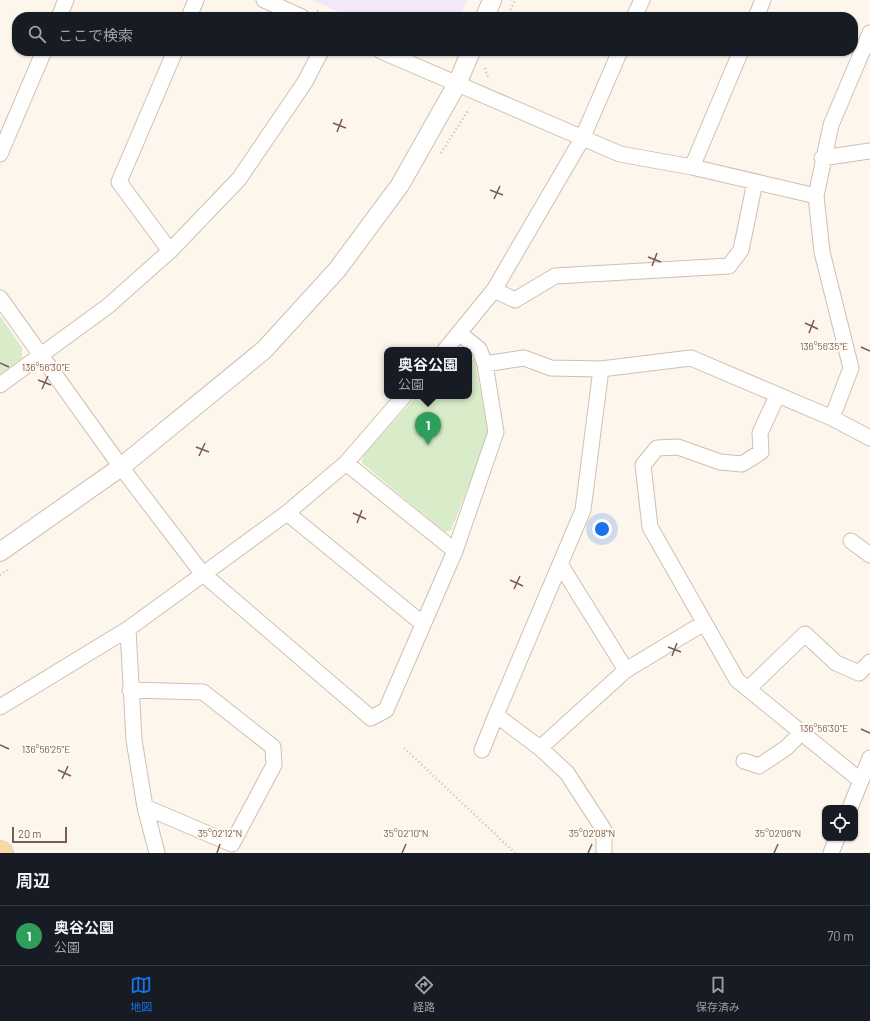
<!DOCTYPE html>
<html lang="ja">
<head>
<meta charset="utf-8">
<style>
  body { margin:0; font-family:Barlow,"Noto Sans JP",sans-serif; background:#20242c; color:#f1f3f6 }
  .controls { position:absolute; right:12px; bottom:12px; display:grid; overflow:hidden; border-radius:8px; box-shadow:0 1px 3px #0004 }
  .controls button { width:36px; height:36px; display:grid; place-items:center; padding:0; border:0; border-bottom:1px solid #363941; background:#171b24; color:#f1f3f6; font:20px sans-serif }
  .scale { position:absolute; left:12px; bottom:10px; width:55px; box-sizing:border-box; padding-left:4px; border:2px solid #7a5c4d; border-top:0; font-size:11px; line-height:14px; white-space:nowrap; color:#7a5c4d; -webkit-text-stroke:3px #fffaf3; paint-order:stroke }
  .you { position:absolute; left:602px; top:529px; width:14px; height:14px; margin:-10px; border:3px solid #fff; border-radius:50%; background:#1a73e8; box-shadow:0 0 0 6px #1a73e833 }
  .badge { display:grid; place-items:center; width:26px; height:26px; border-radius:50%; background:#1a73e8; color:#fff; font-size:13px; font-weight:700 }
  .pin { position:absolute; translate:-50% -33px; filter:drop-shadow(0 1px 2px #0008) }
  .pin::after { content:''; position:absolute; top:21px; width:14px; height:12px; background:inherit; clip-path:polygon(0 0,100% 0,50% 100%) }
  .popup { position:absolute; left:384px; top:347px; width:88px; height:52px; box-sizing:border-box; display:grid; place-content:center; border-radius:8px; background:#171b24; filter:drop-shadow(0 1px 3px #0005); font-size:13px; white-space:nowrap; color:#9ea1a6 }
  .popup b { font-size:15px; color:#f1f3f6 }
  .popup::after { content:''; position:absolute; left:50%; top:100%; margin-left:-8px; border:8px solid transparent; border-top-color:#171b24 }
  .list { margin:0; padding:0; list-style:none }
  h2 { display:flex; justify-content:space-between; align-items:center; height:52px; margin:0; padding:0 16px; font-size:17px }
  h2 small { font-size:13px; font-weight:400; color:#9ea1a6 }
  .list li { display:grid; grid-template-columns:26px 1fr auto; gap:12px; align-items:center; box-sizing:border-box; height:60px; padding:0 16px; border-top:1px solid #363941 }
  .list b { display:block; font-size:15px; white-space:nowrap }
  .list p { margin:0; font-size:13px; white-space:nowrap; color:#9ea1a6 }
  .list em { font-size:13px; font-style:normal; color:#9ea1a6 }
  .icon { flex:none; width:22px; height:22px; fill:none; stroke:currentColor; stroke-width:2; stroke-linecap:round; stroke-linejoin:round }
  .map { position:relative; flex:none; width:870px; height:853px; overflow:hidden }
  .search { position:absolute; background:#171b24; box-shadow:0 1px 3px #0004; left:12px; right:12px; top:12px; height:44px; display:flex; align-items:center; gap:10px; box-sizing:border-box; padding:0 14px; border-radius:16px; color:#9ea1a6; font-size:15px }
  .sheet { height:112px; background:#171b24 }
  nav { display:flex; justify-content:space-around; align-items:center; box-sizing:border-box; height:56px; border-top:1px solid #363941; background:#171b24; font-size:11px; color:#9ea1a6 }
  nav a { display:grid; justify-items:center; gap:2px }
  nav .on { color:#1a73e8 }
  .map>svg:first-child { display:block }
  .education { fill:#f3e8fa }
  .green { fill:#d8ecc9 }
  .lines { fill:none; stroke-linecap:round; stroke-linejoin:round }
  .minor-casing { stroke:#d1beb0; stroke-width:17 }
  .tertiary-casing { stroke:#d1beb0; stroke-width:20 }
  .primary-casing { stroke:#dad1cd; stroke-width:24 }
  .path { stroke:#d9b8a5; stroke-width:2.5; stroke-dasharray:1 3; stroke-linecap:butt }
  .minor { stroke:#fff; stroke-width:15 }
  .tertiary { stroke:#fff; stroke-width:18 }
  .primary { stroke:#fbd9a5; stroke-width:22 }
  .ticks { fill:none; stroke:#7a5c4d; stroke-width:1.5 }
  .ticks-label { font-size:10px; text-anchor:middle; fill:#7a5c4d; stroke:#fffaf3; stroke-width:4; stroke-linejoin:round; paint-order:stroke }
</style>
</head>
<body>
<div class="map">
<svg width="870" height="853" viewBox="0 0 870 853">
  <rect width="100%" height="100%" fill="#fdf6ec"/>
  <!-- education -->
  <path class="education" d="M312,0H467L460,17H352Z"/>
  <!-- green -->
  <path class="green" d="M0,316L22,348V358L0,374Z
    M469,356L475,362L489,435L451,530L445,532L362,463L363,455L417,396H469Z"/>
  <g class="lines">
    <!-- minor casing -->
    <g class="minor-casing">
      <path id="minor" d="M264,0L302,17
        M59,17L66,0
        M189,17L196,0
        M634,17L642,0
        M756,17L763,0
        M381,51L620,154L692,167L816,196
        M0,154L44,51
        M822,158L870,151
        M692,167L741,51
        M170,251L119,182L175,51
        M494,290L515,300L555,276L729,266L741,250L755,182
        M0,298L121,467L202,573L371,718L386,710L455,551L496,432L485,364L479,349L459,333
        M445,350L494,290L582,139L620,51
        M485,364L524,358L551,368L601,369L691,358L832,418L870,438
        M601,369L583,510L496,715L540,748L567,773L604,830V853
        M0,385L108,306L170,251L239,179L305,82L321,51
        M777,396L760,433L761,452L742,464L720,462L678,447L657,448L643,465L650,527L737,680L861,781
        M832,418L851,368L822,252L816,196L831,125L870,33
        M346,463L455,551
        M287,513L423,624
        M851,541L870,555
        M128,629L134,740L145,807L157,853
        M626,670L704,623
        M748,689L805,634L836,663L859,673L870,662
        M130,690L203,692L273,747L274,765L232,844L145,807
        M0,707L128,629L287,513L346,463L404,396
        M540,748L626,670L560,564
        M482,750L496,715
        M744,761L759,766L786,748L801,733
        M850,808L870,758
        M831,853L837,838"/>
    </g>
    <!-- tertiary casing -->
    <g class="tertiary-casing">
      <path id="tertiary" d="M485,17L492,0
        M0,552L121,467L264,350L337,270L400,185L457,84L471,51"/>
    </g>
    <!-- primary casing -->
    <g class="primary-casing">
      <path id="primary" d="M0,852L2,853"/>
    </g>
    <!-- path -->
    <path class="path" d="M317,11L331,17
      M507,17L515,0
      M485,68L488,78
      M441,153L469,109
      M0,575L9,569
      M404,748L515,853"/>
    <!-- minor -->
    <use href="#minor" class="minor"/>
    <!-- tertiary -->
    <use href="#tertiary" class="tertiary"/>
    <!-- primary -->
    <use href="#primary" class="primary"/>
  </g>
  <!-- ticks -->
  <path class="ticks" d="M333,123L346,128M337,132L342,119M490,190L503,195M494,199L500,186M648,257L661,262M652,266L657,253M805,323L818,329M809,333L814,320M861,347L870,351M0,363L9,367M38,380L51,385M42,389L48,376M196,447L209,452M199,456L205,443M353,513L366,519M357,523L362,510M510,580L523,586M514,589L520,576M668,647L681,652M672,656L677,643M861,729L870,733M0,745L9,749M58,770L71,776M62,779L68,766M217,853L220,844M402,853L406,844M588,853L592,844M774,853L778,844"/>
  <g class="ticks-label">
    <text x="824" y="350">136°56'35"E</text>
    <text x="46" y="371">136°56'30"E</text>
    <text x="824" y="732">136°56'30"E</text>
    <text x="46" y="753">136°56'25"E</text>
    <text x="220" y="837">35°02'12"N</text>
    <text x="406" y="837">35°02'10"N</text>
    <text x="592" y="837">35°02'08"N</text>
    <text x="778" y="837">35°02'06"N</text>
  </g>
</svg>
<div class="controls">
<button><svg class="icon" aria-label="locate" viewBox="0 0 24 24"><circle cx="12" cy="12" r="6"/><path d="M12 2v4M12 18v4M2 12h4M18 12h4"/></svg></button>
</div>
<div class="scale">20 m</div>
<div class="you"></div>
<div class="pin badge" style="left:428px;top:445px;background:#2e9e5b">1</div>
<div class="popup"><b>奥谷公園</b>公園</div>
<div class="search"><svg class="icon" aria-label="search" viewBox="0 0 24 24"><circle cx="10" cy="10" r="6"/><path d="M15 15l6 6"/></svg>ここで検索</div>
</div>
<section class="sheet">
<h2>周辺<small></small></h2>
<ul class="list">
<li><span class="badge" style="background:#2e9e5b">1</span><div><b>奥谷公園</b><p>公園</p></div><em>70 m</em></li>
</ul>
</section>
<nav>
<a class="on"><svg class="icon" aria-label="map" viewBox="0 0 24 24"><path d="M3 6l6-2 6 2 6-2v14l-6 2-6-2-6 2zM9 4v14M15 6v14"/></svg>地図</a>
<a><svg class="icon" aria-label="directions" viewBox="0 0 24 24"><path d="M12 3l9 9-9 9-9-9zM9 14v-3h6M13 9l2 2-2 2"/></svg>経路</a>
<a><svg class="icon" aria-label="saved" viewBox="0 0 24 24"><path d="M7 4h10v16l-5-4-5 4z"/></svg>保存済み</a>
</nav>
</body>
</html>
